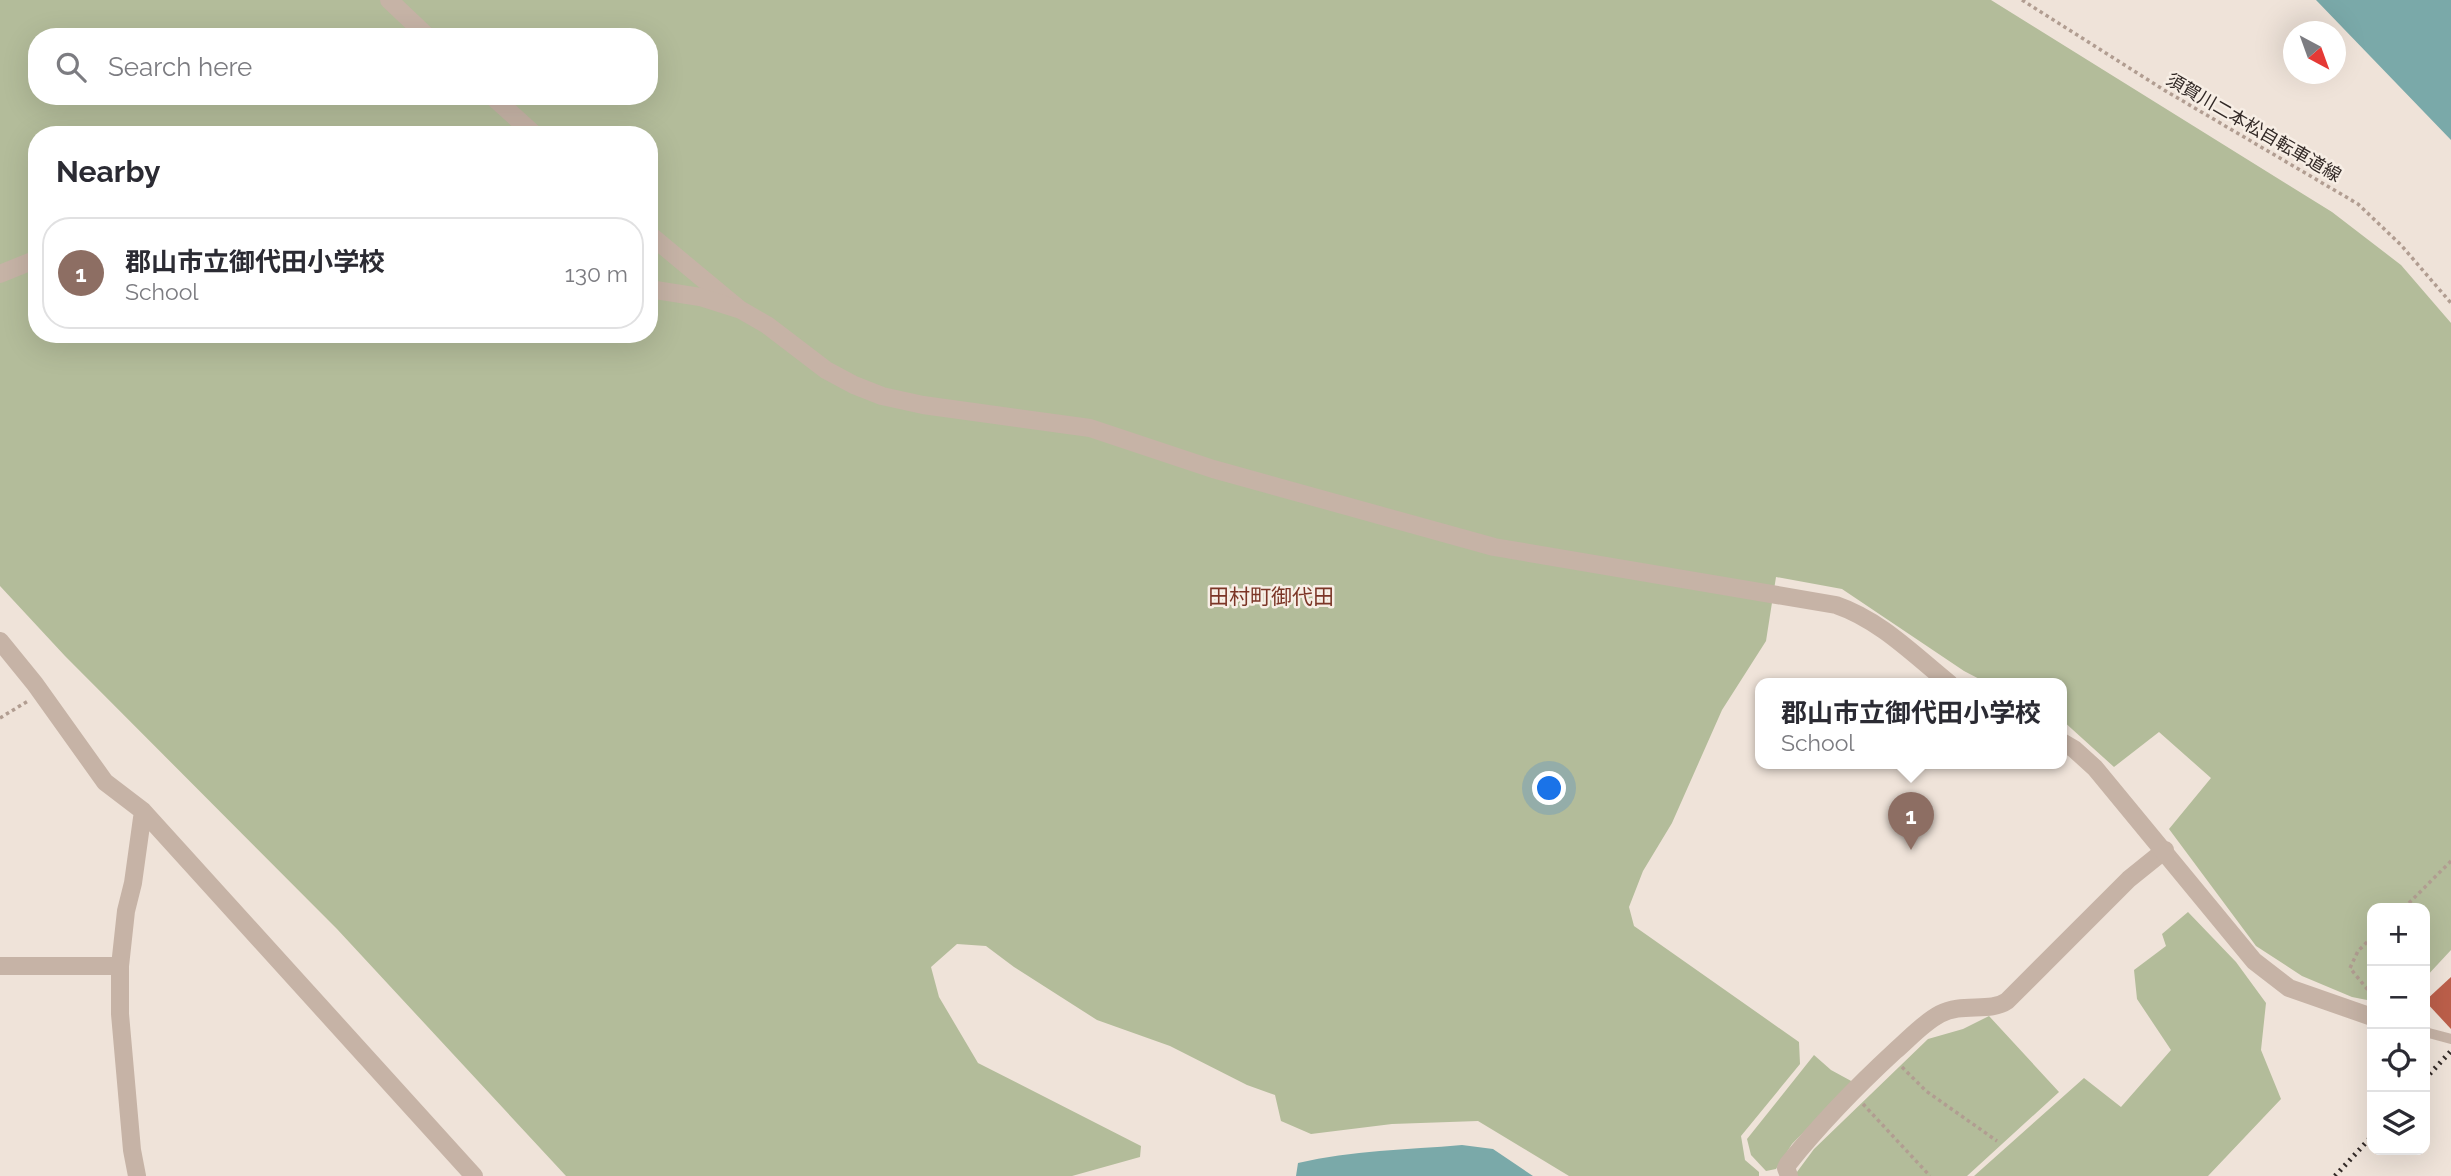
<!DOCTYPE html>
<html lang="en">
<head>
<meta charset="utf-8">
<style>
  body { margin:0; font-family:Raleway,"Noto Sans JP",sans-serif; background:#f7f7f7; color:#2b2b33 }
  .controls { position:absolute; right:21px; bottom:21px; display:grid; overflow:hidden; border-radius:14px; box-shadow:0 7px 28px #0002 }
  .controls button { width:63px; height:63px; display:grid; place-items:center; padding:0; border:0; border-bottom:2px solid #e1e1e2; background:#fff; color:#2b2b33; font:35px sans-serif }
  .compass { position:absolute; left:2283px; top:21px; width:63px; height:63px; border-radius:50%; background:#fff; box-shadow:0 7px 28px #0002; rotate:139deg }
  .you { position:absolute; left:1550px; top:789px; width:24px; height:24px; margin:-18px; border:5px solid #fff; border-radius:50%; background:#1a73e8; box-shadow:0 0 0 10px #1a73e833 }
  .badge { display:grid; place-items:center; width:46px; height:46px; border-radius:50%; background:#2563eb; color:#fff; font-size:23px; font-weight:700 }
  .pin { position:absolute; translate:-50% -58px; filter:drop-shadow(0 2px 4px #0008) }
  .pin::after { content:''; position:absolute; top:37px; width:24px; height:21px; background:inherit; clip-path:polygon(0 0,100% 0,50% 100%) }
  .popup { position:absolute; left:1755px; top:678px; width:312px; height:91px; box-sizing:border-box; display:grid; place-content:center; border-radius:14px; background:#fff; filter:drop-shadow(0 2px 5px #0005); font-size:23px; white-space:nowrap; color:#7c7c81 }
  .popup b { font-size:26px; color:#2b2b33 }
  .popup::after { content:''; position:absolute; left:50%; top:100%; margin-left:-14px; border:14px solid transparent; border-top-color:#fff }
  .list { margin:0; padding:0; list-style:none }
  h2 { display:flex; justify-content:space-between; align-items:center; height:91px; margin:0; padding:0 28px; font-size:30px }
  h2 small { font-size:23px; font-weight:400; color:#7c7c81 }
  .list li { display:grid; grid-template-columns:46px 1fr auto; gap:21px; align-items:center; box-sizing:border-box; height:112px; margin:0 14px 14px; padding:0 14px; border:2px solid #e1e1e2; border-radius:28px }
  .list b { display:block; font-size:26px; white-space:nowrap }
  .list p { margin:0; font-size:23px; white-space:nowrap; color:#7c7c81 }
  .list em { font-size:23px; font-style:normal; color:#7c7c81 }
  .icon { flex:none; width:38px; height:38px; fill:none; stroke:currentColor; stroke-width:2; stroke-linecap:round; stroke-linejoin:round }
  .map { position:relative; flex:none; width:2451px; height:1176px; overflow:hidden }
  .search { position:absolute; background:#fff; box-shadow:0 7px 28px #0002; left:28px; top:28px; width:630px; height:77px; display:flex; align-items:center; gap:18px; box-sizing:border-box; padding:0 24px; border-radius:28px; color:#7c7c81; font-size:26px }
  .panel { position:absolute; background:#fff; box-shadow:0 7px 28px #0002; left:28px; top:126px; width:630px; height:217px; border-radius:28px }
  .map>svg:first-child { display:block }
  .green { fill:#b3bc9a; fill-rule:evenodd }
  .water { fill:#7aa9a9 }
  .building { fill:#bc5f4a }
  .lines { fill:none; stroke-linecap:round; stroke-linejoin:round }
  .path { stroke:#b19d91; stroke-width:3.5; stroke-dasharray:3.5 3.5; stroke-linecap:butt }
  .service { stroke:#c6b3a6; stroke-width:10 }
  .minor { stroke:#c6b3a6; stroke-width:18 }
  .tertiary { stroke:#c6b3a6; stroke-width:18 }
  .rail { stroke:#322926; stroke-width:5; stroke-dasharray:2 5; stroke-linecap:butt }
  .labels { text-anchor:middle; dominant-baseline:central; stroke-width:5; stroke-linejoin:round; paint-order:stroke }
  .street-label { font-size:18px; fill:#322926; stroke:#f7eee5 }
  .quarter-label { font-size:21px; fill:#7b3526; stroke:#f7eee5 }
</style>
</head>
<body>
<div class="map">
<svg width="2451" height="1176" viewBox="0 0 2451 1176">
  <rect width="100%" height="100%" fill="#efe3d9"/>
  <!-- green -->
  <path class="green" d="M0,0H1991L2332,212L2401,265L2451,323V950L2425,978V908H2372V1001L2352,997L2302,976L2256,946L2169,829L2211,778L2159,732L2114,767L2062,720V684H1989L1964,671L1842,589L1776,577L1766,641L1722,710L1672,823L1643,871L1629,907L1634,926L1799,1042L1800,1064L1741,1136L1745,1160L1759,1172V1176H1569L1478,1121L1392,1124L1311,1134L1281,1121L1275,1095L1247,1085L1170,1046L1097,1020L1014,967L986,946L957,944L931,967L939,997L978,1063L1141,1146L1140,1157L1072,1176H566L337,929L65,656L0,586ZM37,37H649V96H37ZM37,135H649V334H37Z
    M2188,912L2236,962L2266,1003L2261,1050L2281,1099L2208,1176H1974L2084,1078L2121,1107L2171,1050L2137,999L2134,970L2166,946L2162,934Z
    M1989,1016L2059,1092L1967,1176H1794L1814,1149L1928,1039L1963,1029Z
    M1814,1055L1831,1070L1853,1082L1792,1144L1776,1169L1766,1171L1751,1155L1747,1139Z"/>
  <!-- water -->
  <path class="water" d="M2316,0H2451V140Z
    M1462,1145L1493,1149L1533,1176H1296L1298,1163C1352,1150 1407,1150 1462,1145Z"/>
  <!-- building -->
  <path class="building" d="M2451,977V1029L2425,1001Z"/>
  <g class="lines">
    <!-- path -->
    <path class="path" d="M2022,0L2164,90L2358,204L2401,245L2451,303
      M0,718L28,701
      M2404,908L2451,861
      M2372,937L2358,951L2350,968L2372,995
      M1902,1067L1926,1091L1997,1141
      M1863,1104L1930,1176"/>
    <!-- service -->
    <path class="service" d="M2425,1032L2451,1039"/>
    <!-- minor -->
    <path class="minor" d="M389,0L428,37
      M492,96L535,135
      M649,234L738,308
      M0,641L35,684L105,782L143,811L474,1176
      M0,966H120
      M137,1176L132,1150L120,1014V966L126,911L133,883L143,811
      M1789,1176L1786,1168L1788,1164C1821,1123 1856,1087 1895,1051C1909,1039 1923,1023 1940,1014C1962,1002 1990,1013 2007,1001L2129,879L2165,850"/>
    <!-- tertiary -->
    <path class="tertiary" d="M0,274L37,259
      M649,289L700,297L741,310L767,325L826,370L854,385L882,396L923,405L1090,428L1213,469L1494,547L1836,605C1880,620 1914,655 1950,684
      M2062,742L2074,749L2095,768L2254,961L2289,988L2372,1017"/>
    <!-- rail -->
    <path class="rail" d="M2425,1079L2451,1051
      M2335,1176L2372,1136"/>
  </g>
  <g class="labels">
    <!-- street labels -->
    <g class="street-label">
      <text transform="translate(2254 127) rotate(30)">須賀川二本松自転車道線</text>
    </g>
    <!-- quarter labels -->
    <g class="quarter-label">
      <text x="1271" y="596">田村町御代田</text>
    </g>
  </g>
</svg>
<div class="controls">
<button>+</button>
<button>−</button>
<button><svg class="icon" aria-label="locate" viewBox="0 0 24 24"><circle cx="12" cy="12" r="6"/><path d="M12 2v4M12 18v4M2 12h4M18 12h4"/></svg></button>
<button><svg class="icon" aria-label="layers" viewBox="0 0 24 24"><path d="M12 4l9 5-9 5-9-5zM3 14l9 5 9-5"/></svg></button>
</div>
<svg class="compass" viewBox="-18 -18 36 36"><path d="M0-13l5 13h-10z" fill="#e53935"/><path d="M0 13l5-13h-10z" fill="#7c7c81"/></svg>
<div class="you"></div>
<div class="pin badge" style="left:1911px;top:850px;background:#8d6e63">1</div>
<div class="popup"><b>郡山市立御代田小学校</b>School</div>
<div class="search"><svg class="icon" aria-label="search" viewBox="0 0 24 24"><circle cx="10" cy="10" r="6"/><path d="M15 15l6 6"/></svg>Search here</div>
<section class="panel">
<h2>Nearby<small></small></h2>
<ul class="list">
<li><span class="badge" style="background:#8d6e63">1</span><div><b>郡山市立御代田小学校</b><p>School</p></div><em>130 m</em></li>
</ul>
</section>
</div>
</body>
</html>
